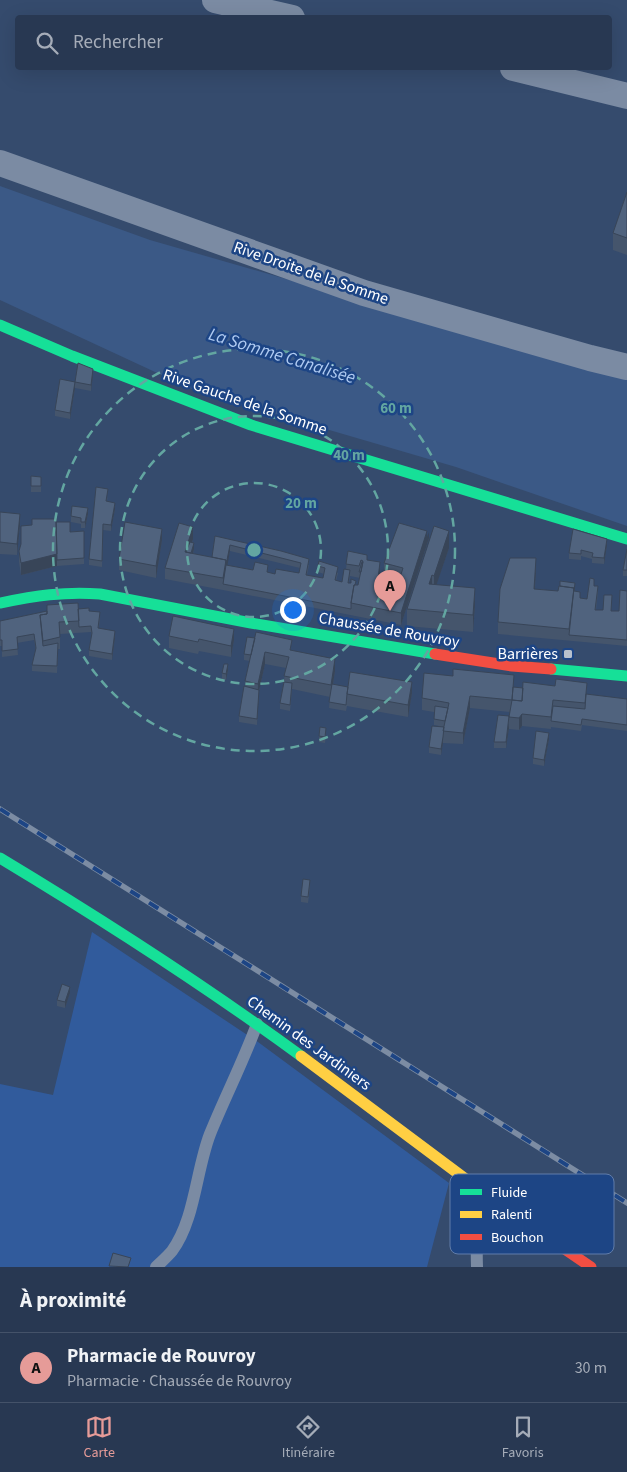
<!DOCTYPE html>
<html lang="fr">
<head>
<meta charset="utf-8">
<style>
  body { margin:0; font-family:"Source Sans 3",sans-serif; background:#303f59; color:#f1f3f6 }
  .you { position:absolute; left:292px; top:609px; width:18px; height:18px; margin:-12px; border:4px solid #fff; border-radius:50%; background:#1a73e8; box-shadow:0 0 0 8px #1a73e833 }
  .badge { display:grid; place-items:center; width:32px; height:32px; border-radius:50%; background:#e69b98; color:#111; font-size:16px; font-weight:700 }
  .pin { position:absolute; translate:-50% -41px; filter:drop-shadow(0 1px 2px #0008) }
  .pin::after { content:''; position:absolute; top:26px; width:18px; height:15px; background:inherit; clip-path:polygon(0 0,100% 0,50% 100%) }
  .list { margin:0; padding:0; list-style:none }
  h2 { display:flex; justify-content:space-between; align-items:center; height:65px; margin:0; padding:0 20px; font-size:21px }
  h2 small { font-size:16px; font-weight:400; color:#a5acb8 }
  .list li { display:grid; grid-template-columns:32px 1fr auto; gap:15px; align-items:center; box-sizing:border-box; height:70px; padding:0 20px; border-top:1px solid #445269 }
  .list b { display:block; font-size:19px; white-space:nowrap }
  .list p { margin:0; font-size:16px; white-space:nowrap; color:#a5acb8 }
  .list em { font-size:16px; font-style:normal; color:#a5acb8 }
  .icon { flex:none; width:28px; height:28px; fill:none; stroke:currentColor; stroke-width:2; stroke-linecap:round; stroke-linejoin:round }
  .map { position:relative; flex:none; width:627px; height:1267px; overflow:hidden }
  .search { position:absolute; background:#283852; box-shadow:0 5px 20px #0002; left:15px; right:15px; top:15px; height:55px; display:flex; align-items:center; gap:12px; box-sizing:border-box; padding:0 18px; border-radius:5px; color:#a5acb8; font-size:19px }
  .sheet { height:135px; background:#283852 }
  nav { display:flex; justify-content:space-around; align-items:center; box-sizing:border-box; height:70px; border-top:1px solid #445269; background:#283852; font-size:14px; color:#a5acb8 }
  nav a { display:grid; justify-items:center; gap:2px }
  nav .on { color:#e69b98 }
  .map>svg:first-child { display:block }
  .green { fill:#315b9c }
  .water { fill:#3b5986 }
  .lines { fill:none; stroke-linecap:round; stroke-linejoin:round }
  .lane { stroke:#7b8ba3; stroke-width:12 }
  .street { stroke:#7b8ba3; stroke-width:26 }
  .fast { stroke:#16e098; stroke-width:11 }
  .slow { stroke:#ffcf43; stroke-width:11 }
  .jam { stroke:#f24e42; stroke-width:11 }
  .rail-casing { stroke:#7c8ca3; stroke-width:5.5 }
  .rail { stroke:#1d4585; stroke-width:4; stroke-dasharray:11; stroke-linecap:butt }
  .wall { fill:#45556c; fill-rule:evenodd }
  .shaded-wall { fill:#384558 }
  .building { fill:#50637e; stroke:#384558; fill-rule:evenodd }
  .ring { fill:none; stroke:#63a6a1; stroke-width:2.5; stroke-dasharray:9 6 }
  .poi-dot { fill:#b8c0cc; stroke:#1d4585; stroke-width:2 }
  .labels { text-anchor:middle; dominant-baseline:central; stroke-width:5; stroke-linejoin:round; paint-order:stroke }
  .street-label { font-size:16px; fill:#fff; stroke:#1d4585 }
  .poi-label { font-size:16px; fill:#fff; stroke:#1d4585; text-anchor:end }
  .water-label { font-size:18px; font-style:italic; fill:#b0cbf2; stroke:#1d4585 }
  .key { fill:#1d4585; stroke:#617daa; stroke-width:1 }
  .key-label { font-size:14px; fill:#fff }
  .centre { fill:#63a6a1; stroke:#1d4585; stroke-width:2.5 }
  .ring-label { font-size:15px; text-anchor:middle; font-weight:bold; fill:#63a6a1; stroke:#1d4585; stroke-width:5; stroke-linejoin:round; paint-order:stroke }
</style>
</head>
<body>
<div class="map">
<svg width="627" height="1267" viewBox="0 0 627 1267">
  <rect width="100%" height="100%" fill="#354b6d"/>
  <!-- green -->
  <path class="green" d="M92,932L258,1042L449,1183L427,1267H0V1084L53,1095Z"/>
  <!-- water -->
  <path class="water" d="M0,186L150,240L627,377V526L456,467L196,391L0,300Z"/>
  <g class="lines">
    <!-- lane -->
    <path class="lane" d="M156,1267C161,1262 167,1257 172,1251C195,1220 196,1170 210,1134C225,1097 243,1062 257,1024
      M477,1267C476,1238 477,1223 489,1197"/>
    <!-- street -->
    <path class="street" d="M215,0L292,18
      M513,68L627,96
      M0,163L364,293L590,358L627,367"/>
    <!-- fast -->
    <path class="fast" d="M0,325L72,356L251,425L627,539
      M0,603C34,596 65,591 100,594L251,623L435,654
      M551,669L627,676
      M0,858C103,920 204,985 301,1056"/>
    <!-- slow -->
    <path class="slow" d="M301,1056L503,1207"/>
    <!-- jam -->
    <path class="jam" d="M435,654L512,666L551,669
      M503,1207L591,1267"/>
    <!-- rail casing -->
    <g class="rail-casing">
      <path id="rail" d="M0,809L627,1203"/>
    </g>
    <!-- rail -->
    <use href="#rail" class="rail"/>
  </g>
  <!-- wall -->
  <path class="wall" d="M627,192V255L613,250V233Z
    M93,375L91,391L75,388L70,419L55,416V410L75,382Z
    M31,476L41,477V492H31Z
    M108,495L107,501L115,509L111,531L103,530L102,567L89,565V559Z
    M0,512L20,525L17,555L0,554Z
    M88,514L85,528H81V524L71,522V516Z
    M56,522L70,532L84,531V564L57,566L21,575L19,562V551Z
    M215,536L309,565L307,575L323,578L324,574L318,572L319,561L338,573L336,581L342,582L346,569L348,551L367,560L380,574L378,587L396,590L399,579L384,575V563L429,538L401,625L223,590L165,579V568L193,539L192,543L194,549L193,554L212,557ZM230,551L300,568L299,573L275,574L227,565ZM350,576L360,578L358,585L349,583Z
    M162,540L156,578L119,570V559Z
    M607,545L604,564L592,563V559L581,556V560L569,559V553Z
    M449,548L436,585L475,605L473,632L407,626V609Z
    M627,549V576H623V570Z
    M536,569L535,589L558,591L575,589V591L580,598L587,599L594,586L598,592L596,610L619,611L627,591V646L498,634V622Z
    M78,609L89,611L100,618L99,628L115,637L112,660L89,656V650L92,636L91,632L60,634V649H58L57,673L32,671V665L36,650L34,640L17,643L18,655L2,657V646H0V621Z
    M169,636L234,640L231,657L199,651L198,654L169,648Z
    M292,650L335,671L333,685L348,687L412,693L408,717L347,706L346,711L329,708L330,697L292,689L290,711L280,709V703L286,668L265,664L259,691L257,725L239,722V716L245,687V681L250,661L244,660V654Z
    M228,670L226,680L222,679V673Z
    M514,687L627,699V731L582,725L581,731L551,727V725V729L522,726L519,730L509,729V728L506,748H494V742L509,716L510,712L470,708L463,744L443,743L441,755L429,753V747L444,727L434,725V712L422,710V698Z
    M326,734L325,743L319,742V736Z
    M549,739L544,766L533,764V758Z
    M310,886L308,903L301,902V896Z
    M70,993L65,1008L57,1006V1000Z"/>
  <!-- shaded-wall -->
  <path class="shaded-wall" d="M93,369V375L91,391V385Z
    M75,382V388L70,419V413Z
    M115,503V509L111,531V525Z
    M88,508V514L85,528V522Z
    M20,514V525L17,555V544Z
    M193,527V539L187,558L185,552Z
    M162,529V540L156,578V566Z
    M427,531V537L429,532V538L401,625V613Z
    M449,531V548L434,592V576Z
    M607,539V545L604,564V558Z
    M194,543V549L190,565V558Z
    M230,545V551L224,584H223V578L226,560Z
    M57,554V566L21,575V563Z
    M536,558V569L534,601V589Z
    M380,562V574L377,598V587Z
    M432,575V592L429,584Z
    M475,588V605L473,632V615Z
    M234,629V640L231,657V646Z
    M115,631V637L112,660V654Z
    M265,652V664L259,691L257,725L258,684Z
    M335,659V671L331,697V685Z
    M228,664V670L226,680V674Z
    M412,682V693L408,717V705Z
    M470,696V708L463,744V733Z
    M522,714V726L519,730V718Z
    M509,722V728L506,748V742Z
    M549,733V739L544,766V760Z
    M443,737V743L441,755V749Z
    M70,987V993L65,1008V1002Z"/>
  <!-- building -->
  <path class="building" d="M627,192V238L613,233Z
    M78,363L93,369L91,385L75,382Z
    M60,379L75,382L70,413L55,410Z
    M31,476L41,477V486H31Z
    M96,487L108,489L106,501L115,503L111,525L103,524L102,561L89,559Z
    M72,506L88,508L85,522H81V518L71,516Z
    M0,512L20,514L17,544L0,542Z
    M32,519H56L57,554L21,563L19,551L21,544V526L32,525Z
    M56,522H70V532L84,531V558L57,560Z
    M125,522L162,529L156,566L119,559Z
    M179,523L193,527L185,552L226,560L223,578L165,568Z
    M399,523L427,531L401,613L351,603L354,585H358L363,561L361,560L359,566L346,564L348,551L367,555V560L380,562L377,587L396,590L403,568L384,563Z
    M434,526L449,531L434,576L432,575L429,584L475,588L473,615L407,609Z
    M573,529L607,539L604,558L592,557L593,553L581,550V554L569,553Z
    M215,536L281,551L309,559L306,575L323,578L325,568L318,566L319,561L338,567L335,580L342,582L344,569L350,570L348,583H351V579L356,581L355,585H354L351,603V609L223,584L226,565V560L212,557ZM230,545L301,563L299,573L276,569L275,574L267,572L268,565L255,562L253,570L226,565Z
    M190,542L194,543L191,553L186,552Z
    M627,549V570H623Z
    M510,558H536L534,589L558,591L559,586L574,588L569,629L498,622L500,589Z
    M362,562H363L361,572H359Z
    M590,578L594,579V586H598L595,610H603L604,595H612L611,611H619L620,590L627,591V640L569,635L574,588L560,586V581L575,583L574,591L580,592V598L587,599Z
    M78,603L79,621L59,622L60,637L43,641L40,615L47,614V605Z
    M89,608V611L100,612L98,628L115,631L112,654L89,650L92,633L91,626L79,627L78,609Z
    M47,611V614L40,615L43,646L58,643L57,666L32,665L36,648L34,634L17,637L18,649L2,651V640H0V621Z
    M173,616L234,629L231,646L199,639L198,642L169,636Z
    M256,632L292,640L290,650L335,659L331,685L284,676L289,657L265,652L258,684L245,681Z
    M247,637L255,638L251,655L244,654Z
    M224,664H228L226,674L222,673Z
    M453,669L514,675L512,700L470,696L463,733L443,731L449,703L422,698L424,673L453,676Z
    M350,672L412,682L408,705L347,694Z
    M556,679L587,683L585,703L553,700L551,717L522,714L519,718L509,717L512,700L522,701L523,682L555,686Z
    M284,682L292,683L290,705L280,703Z
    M332,684L348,687L347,694L346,705L329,702Z
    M244,686L259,690L257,719L239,716Z
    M513,687L523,688L522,701L512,700Z
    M586,694L627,699V725L582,719L581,725L551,721L553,706L585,709Z
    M435,706L448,708L445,721L434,719Z
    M498,715L509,716L506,742H494Z
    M432,726L444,727L443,737L441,749L429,747Z
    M320,727L326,728L325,737L319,736Z
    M536,731L549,733L544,760L533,758Z
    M303,879L310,880L308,897L301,896Z
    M62,984L70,987L65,1002L57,1000Z
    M113,1253L131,1258L128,1267L109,1266Z"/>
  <!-- distance rings -->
  <g class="ring">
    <circle cx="254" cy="550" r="67"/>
    <circle cx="254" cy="550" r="134"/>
    <circle cx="254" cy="550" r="201"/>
  </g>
  <!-- markers -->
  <rect class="poi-dot" x="563" y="649" width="10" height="10" rx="2.5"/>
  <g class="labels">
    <!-- street labels -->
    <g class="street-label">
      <text transform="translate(311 273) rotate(19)">Rive Droite de la Somme</text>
      <text transform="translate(245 402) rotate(19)">Rive Gauche de la Somme</text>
      <text transform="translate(389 630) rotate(10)">Chaussée de Rouvroy</text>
      <text transform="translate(309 1043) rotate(36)">Chemin des Jardiniers</text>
    </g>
    <!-- poi labels -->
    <g class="poi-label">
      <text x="558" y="654">Barrières</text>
    </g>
    <!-- water labels -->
    <g class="water-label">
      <text transform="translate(282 356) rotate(17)">La Somme Canalisée</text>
    </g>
  </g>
  <!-- legend -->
  <rect x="450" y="1174" width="164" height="80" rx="8" class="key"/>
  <rect x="460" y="1189" width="22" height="6" fill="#16e098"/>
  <rect x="460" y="1211" width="22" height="7" fill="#ffcf43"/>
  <rect x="460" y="1234" width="22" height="6" fill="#f24e42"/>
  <g class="key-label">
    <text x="491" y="1197">Fluide</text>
    <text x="491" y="1219">Ralenti</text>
    <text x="491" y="1242">Bouchon</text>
  </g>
  <circle cx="254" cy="550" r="8" class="centre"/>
  <g class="ring-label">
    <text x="396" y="413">60 m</text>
    <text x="349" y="460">40 m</text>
    <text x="301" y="508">20 m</text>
  </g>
</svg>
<div class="you"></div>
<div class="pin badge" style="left:390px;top:611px">A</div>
<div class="search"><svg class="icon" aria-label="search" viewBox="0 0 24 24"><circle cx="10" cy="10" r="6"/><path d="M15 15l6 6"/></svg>Rechercher</div>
</div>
<section class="sheet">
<h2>À proximité<small></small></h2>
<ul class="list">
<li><span class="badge">A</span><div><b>Pharmacie de Rouvroy</b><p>Pharmacie · Chaussée de Rouvroy</p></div><em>30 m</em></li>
</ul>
</section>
<nav>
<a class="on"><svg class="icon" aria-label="map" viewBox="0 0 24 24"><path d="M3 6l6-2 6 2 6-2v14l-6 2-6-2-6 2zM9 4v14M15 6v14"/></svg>Carte</a>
<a><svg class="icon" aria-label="directions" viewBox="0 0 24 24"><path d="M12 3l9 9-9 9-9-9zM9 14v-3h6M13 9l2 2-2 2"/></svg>Itinéraire</a>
<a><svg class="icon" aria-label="saved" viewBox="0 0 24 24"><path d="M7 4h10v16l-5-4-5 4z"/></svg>Favoris</a>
</nav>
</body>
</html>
